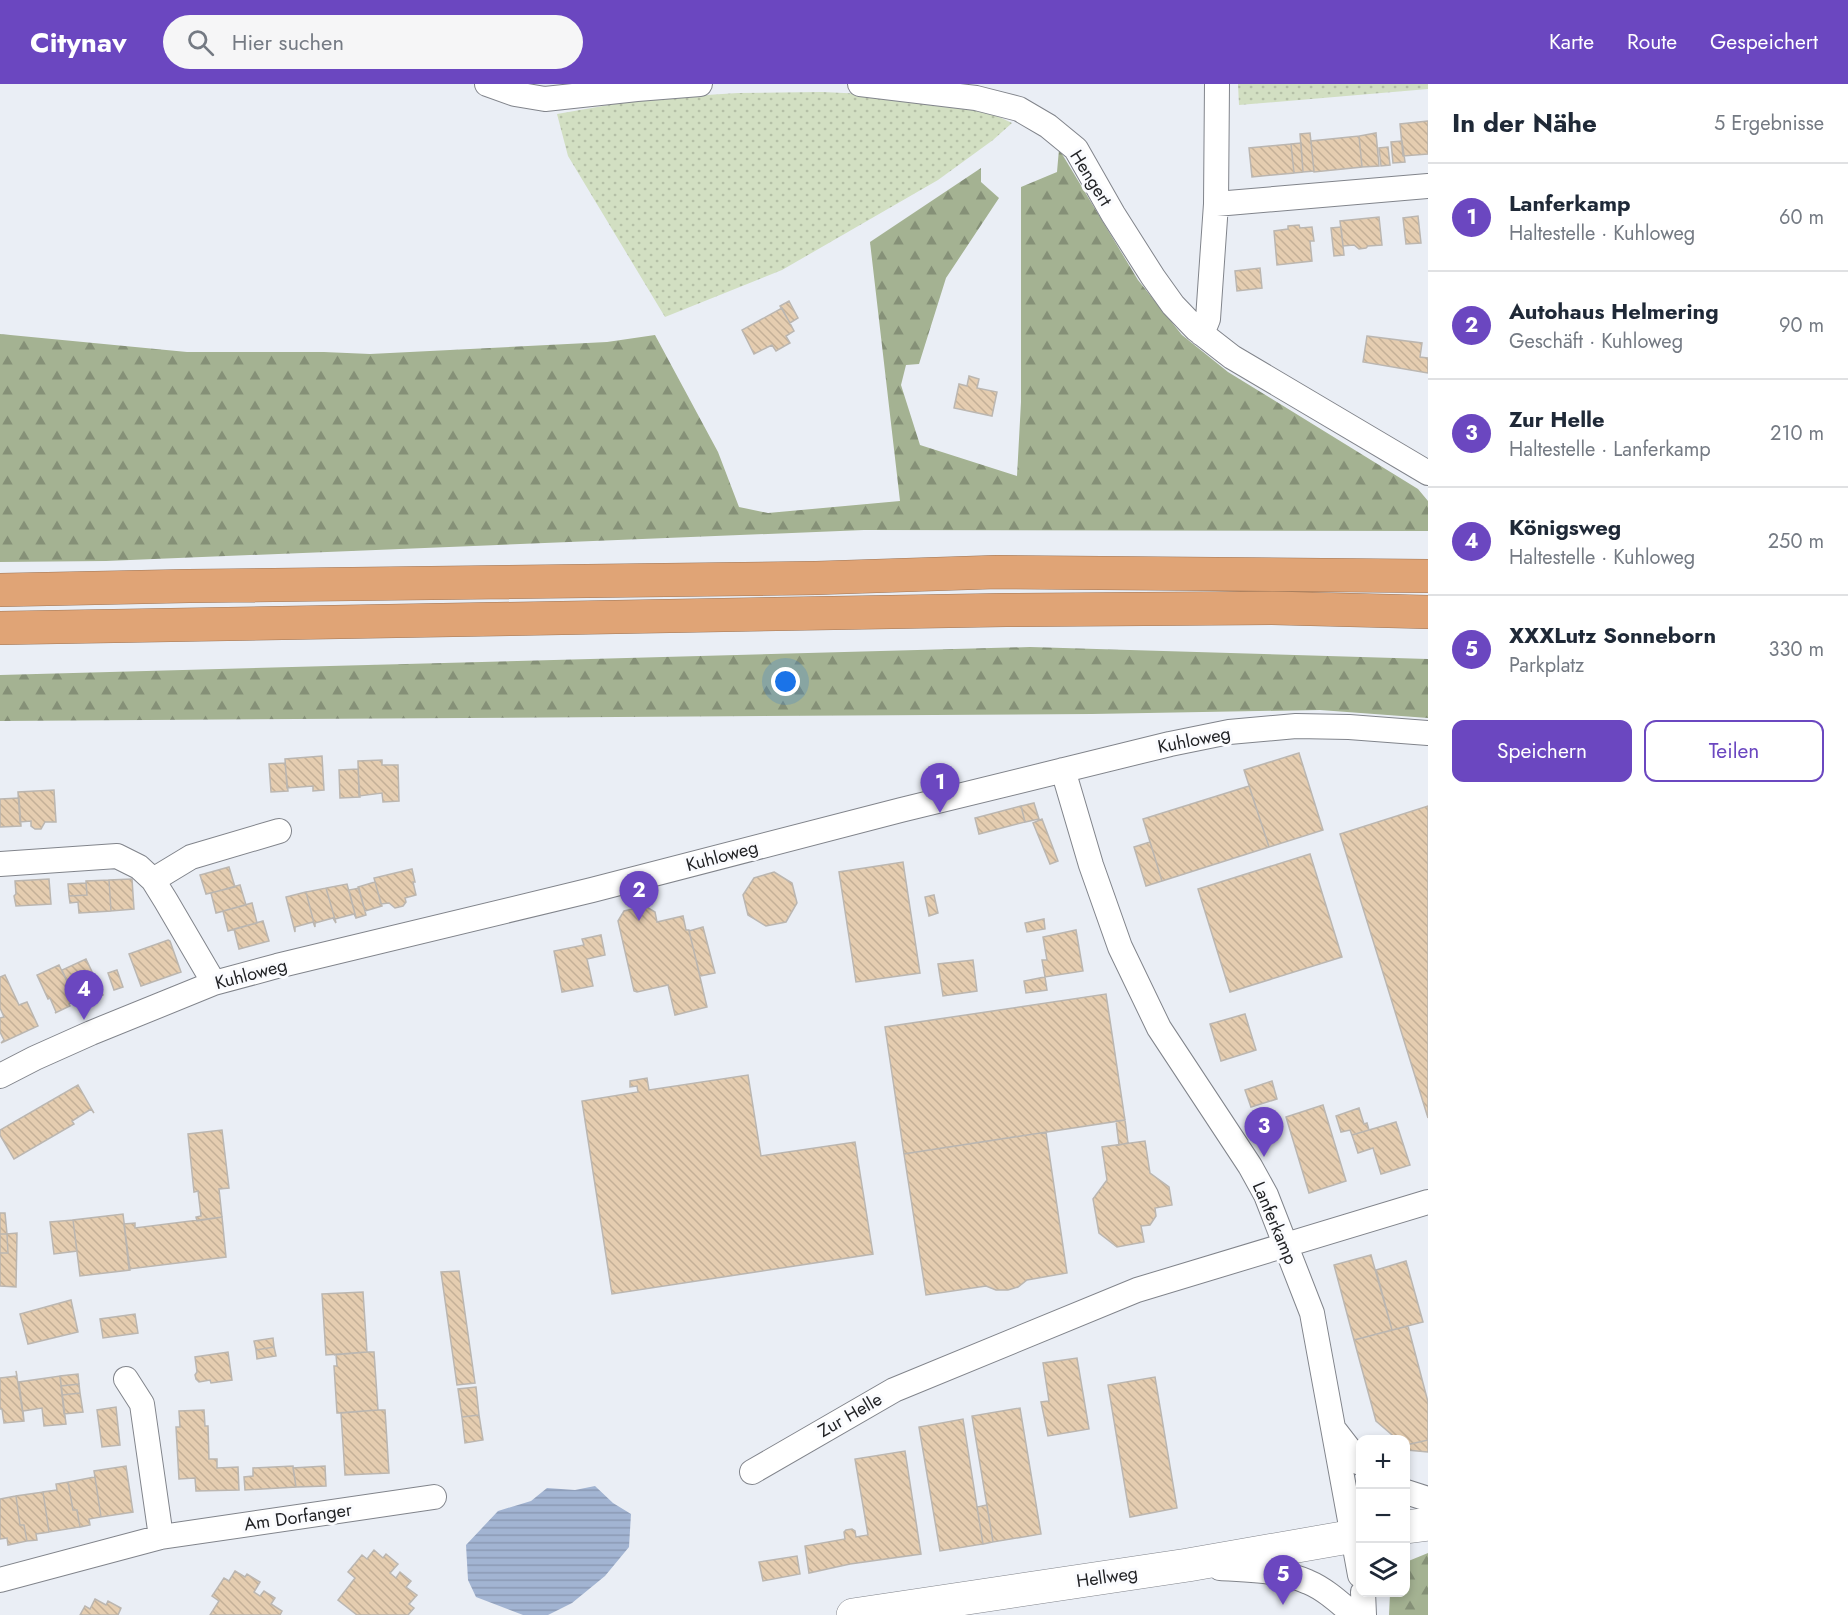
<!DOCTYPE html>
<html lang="de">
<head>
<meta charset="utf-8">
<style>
  body { margin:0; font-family:Jost,sans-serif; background:#f6f6f7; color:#1f2937 }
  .controls { position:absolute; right:18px; bottom:18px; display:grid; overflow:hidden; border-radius:12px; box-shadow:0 3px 9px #0003 }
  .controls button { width:54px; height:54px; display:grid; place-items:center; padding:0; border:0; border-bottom:2px solid #e0e1e3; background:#fff; color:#1f2937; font:30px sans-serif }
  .you { position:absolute; left:786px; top:598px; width:21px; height:21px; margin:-15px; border:4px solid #fff; border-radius:50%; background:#1a73e8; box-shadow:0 0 0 9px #1a73e833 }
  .badge { display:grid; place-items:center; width:39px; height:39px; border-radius:50%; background:#6b47c0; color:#fff; font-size:20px; font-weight:700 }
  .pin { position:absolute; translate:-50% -50px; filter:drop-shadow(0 2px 3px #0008) }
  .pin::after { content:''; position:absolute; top:32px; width:21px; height:18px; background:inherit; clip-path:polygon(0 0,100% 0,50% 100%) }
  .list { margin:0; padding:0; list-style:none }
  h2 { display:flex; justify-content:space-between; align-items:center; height:78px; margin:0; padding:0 24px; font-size:26px }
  h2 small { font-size:20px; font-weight:400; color:#747a83 }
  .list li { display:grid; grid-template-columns:39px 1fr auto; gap:18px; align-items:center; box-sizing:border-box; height:108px; padding:0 24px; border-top:2px solid #e0e1e3 }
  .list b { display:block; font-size:22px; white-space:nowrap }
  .list p { margin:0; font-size:20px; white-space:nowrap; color:#747a83 }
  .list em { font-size:20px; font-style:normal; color:#747a83 }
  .actions { display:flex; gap:12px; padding:18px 24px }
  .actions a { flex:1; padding:14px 0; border:2px solid #6b47c0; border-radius:12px; text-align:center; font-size:21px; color:#6b47c0 }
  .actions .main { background:#6b47c0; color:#fff }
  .icon { flex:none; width:33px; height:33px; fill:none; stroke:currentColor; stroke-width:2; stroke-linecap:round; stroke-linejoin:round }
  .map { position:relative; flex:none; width:1428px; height:1531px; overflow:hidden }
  header { display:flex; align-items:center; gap:36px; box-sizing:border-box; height:84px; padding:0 30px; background:#6b47c0; color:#fff }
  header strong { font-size:28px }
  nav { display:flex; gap:33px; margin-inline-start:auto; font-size:21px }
  .search { width:420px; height:54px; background:#f6f6f7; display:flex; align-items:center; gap:15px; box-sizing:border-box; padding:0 21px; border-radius:33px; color:#747a83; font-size:22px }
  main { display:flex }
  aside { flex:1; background:#fff }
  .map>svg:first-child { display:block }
  .grass { fill:url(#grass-dots) }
  .forest { fill:url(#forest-firs) }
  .water { fill:url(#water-rules) }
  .building { fill:url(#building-back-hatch); stroke:#bbb6b0; stroke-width:1.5 }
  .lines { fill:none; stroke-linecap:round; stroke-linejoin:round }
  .street-casing { stroke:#81848b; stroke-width:26 }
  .secondary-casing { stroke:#81848b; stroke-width:34 }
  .highway-casing { stroke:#9c7659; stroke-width:34 }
  .street { stroke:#fff; stroke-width:24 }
  .secondary { stroke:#fff; stroke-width:33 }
  .highway { stroke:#e0a476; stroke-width:33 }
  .labels { text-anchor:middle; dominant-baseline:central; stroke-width:6; stroke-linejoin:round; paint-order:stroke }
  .street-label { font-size:18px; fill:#1f2023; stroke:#fafbfe }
</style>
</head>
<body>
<header>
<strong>Citynav</strong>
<div class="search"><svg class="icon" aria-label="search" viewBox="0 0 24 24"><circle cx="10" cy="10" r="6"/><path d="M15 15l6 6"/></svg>Hier suchen</div>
<nav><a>Karte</a><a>Route</a><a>Gespeichert</a></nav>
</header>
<main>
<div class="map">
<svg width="1428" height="1531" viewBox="0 0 1428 1531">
  <defs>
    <pattern id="grass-dots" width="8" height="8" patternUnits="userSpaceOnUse" patternTransform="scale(1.5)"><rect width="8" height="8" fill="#d2dfc2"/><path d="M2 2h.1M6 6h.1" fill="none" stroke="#b4bfa6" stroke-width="1.8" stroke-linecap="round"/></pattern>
    <pattern id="forest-firs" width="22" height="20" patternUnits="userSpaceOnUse" patternTransform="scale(1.5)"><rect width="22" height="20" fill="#a4b292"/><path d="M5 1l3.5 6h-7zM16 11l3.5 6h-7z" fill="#859077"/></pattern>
    <pattern id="water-rules" width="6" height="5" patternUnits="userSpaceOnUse" patternTransform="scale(1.5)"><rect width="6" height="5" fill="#a2b4d2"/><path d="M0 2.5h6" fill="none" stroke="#8b9ab4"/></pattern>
    <pattern id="building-back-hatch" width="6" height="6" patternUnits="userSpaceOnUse" patternTransform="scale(1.5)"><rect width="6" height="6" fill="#e5cdb0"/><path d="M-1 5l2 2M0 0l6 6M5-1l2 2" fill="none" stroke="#c4b097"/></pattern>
  </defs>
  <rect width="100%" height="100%" fill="#eaeef5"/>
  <!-- grass -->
  <path class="grass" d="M1238,0H1428V5L1239,21Z
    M822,8L910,12L980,24L1012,39L993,56L938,96L782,186L665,233L568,72L557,30L643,15L738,9Z"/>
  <!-- forest -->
  <path class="forest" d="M1059,65L1138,196L1182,251L1228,288L1418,405L1428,417V447L864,446L106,477L0,478V250L187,268H324L370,270L607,258L655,251L718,368L739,423L768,429L900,417L870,158L981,84V98L999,114L946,194L919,280L906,281L901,301L920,361L1017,392L1021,318V103L1057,88Z
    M1030,563L1428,575V634L1320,626L1092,630L0,637V591Z
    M1428,1469V1531H1389L1390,1509L1406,1508V1478Z"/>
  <!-- water -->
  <path class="water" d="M595,1402L613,1419L631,1430L629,1463L605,1492L572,1519L548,1531H523L476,1513L468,1496L466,1461L498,1427L531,1417L547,1404L575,1406Z"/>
  <!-- building -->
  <path class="building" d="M1428,37V70L1403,72L1400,40Z
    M1310,49L1314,87L1303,88L1300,50Z
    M1376,49L1379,82L1362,83L1359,52Z
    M1359,52L1362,83L1314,88L1311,57Z
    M1402,57L1405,78L1393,79L1391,58Z
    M1301,59L1303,88L1294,89L1291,60Z
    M1291,60L1294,89L1252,93L1249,64Z
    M1388,63L1390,81L1381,82L1379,64Z
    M1418,132L1421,159L1406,160L1403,134Z
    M1379,133L1382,161L1368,162L1366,164L1359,165L1354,161L1343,162L1340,137Z
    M1299,141L1300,144L1312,143L1314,157H1310L1312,177L1277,181L1274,147L1288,145V142Z
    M1341,143L1344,171L1334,172L1331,144Z
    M1260,184L1262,204L1237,207L1235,187Z
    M789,217L798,234L790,239L780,222Z
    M782,224L794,247L786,252L790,259L776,267L772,261L754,270L742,246Z
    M1367,252L1422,259L1420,273L1428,274V289L1363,278Z
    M969,292L979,295L977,304L997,308L992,332L954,324L959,300L967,302Z
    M1299,669L1323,746L1269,763L1244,686Z
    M322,672L324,706L313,707V702L287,704L285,675Z
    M382,676V681H398L399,717L383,718L382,709L359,712L358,677Z
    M285,679L288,707L271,708L269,680Z
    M358,685L360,713L340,714L339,686Z
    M1249,702L1269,763L1162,797L1143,735Z
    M54,706L56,738H45L41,745H35L31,742V737L20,738L18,708Z
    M19,714L21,742L0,743V715Z
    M1034,719L1039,735L1025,738L1021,722Z
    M1021,722L1025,738L979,750L975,734Z
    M1428,722V1034L1340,750Z
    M1042,735L1058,777L1050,780L1033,739Z
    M1150,758L1162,797L1146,802L1134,763Z
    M1310,770L1342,873L1230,908L1198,805Z
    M903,778L920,889L856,898L839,788Z
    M229,783L235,803L206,810L200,791Z
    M412,785L415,798H413L416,811L405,814L406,818L403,822L395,824L389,819L381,820L374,794Z
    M774,788L792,799L797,819L786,838L766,842L748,831L743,811L754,794Z
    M49,795L51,820L16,822L14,812L16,810L15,797Z
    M132,795L134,825L111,827L109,796Z
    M109,796L111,827L79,829L78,818L70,819L69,812L87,811L86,797Z
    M375,798L382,822L365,827L358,803Z
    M86,799L87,811L69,812L68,800Z
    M347,800L356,834L354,830L335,835L336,839L326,804Z
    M240,801L246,821L216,829L211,809Z
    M326,804L336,839L333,834L315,839V843L306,808Z
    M359,804L366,831L356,834L349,806Z
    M306,808L315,843L313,838L295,843V848L286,813Z
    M934,811L938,829L929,832L925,813Z
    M252,819L257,839L228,847L223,827Z
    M645,822L655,828L657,838L683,832L686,846H689L707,923L675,931L668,901L637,908L634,907L618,837L624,827Z
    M1044,835L1045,845L1027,848L1025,839Z
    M263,837L269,857L239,865L234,845Z
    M703,843L715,889L700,892L689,847Z
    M1076,846L1083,887L1045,893L1042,876H1047L1043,853Z
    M601,851L605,871L587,875L593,902L562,908L554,867L584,861L582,855Z
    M168,856L170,857L181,888L141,902L129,870Z
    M86,875L103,911L79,922L62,886Z
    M973,876L977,907L943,912L938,880Z
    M59,881L76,916L69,920L70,922L55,929L56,928L50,914L48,915L37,891Z
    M117,886L123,903L114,906L108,889Z
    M5,891L19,921L27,918L38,942L1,959L4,956L0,948V934L4,933L0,924V893Z
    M1045,893L1047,906L1026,909L1024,897Z
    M1106,910L1125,1036L904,1070L885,943Z
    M1245,930L1256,966L1221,977L1210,940Z
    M748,991L761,1072L855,1058L873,1170L612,1210L582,1017L638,1008L637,1002L630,1003V997L647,994L649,1006Z
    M1272,997L1277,1015L1251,1023L1245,1006Z
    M78,1001L94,1029L91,1025L72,1037L74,1040L14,1075L0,1051V1046Z
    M1323,1021L1346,1097L1309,1109L1286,1033Z
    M1359,1024L1364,1040L1367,1039L1369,1046L1352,1051L1350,1046L1341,1048L1336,1032Z
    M1125,1036L1128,1059L1119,1061L1116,1037Z
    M1396,1038L1410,1081L1381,1090L1373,1064L1358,1069L1352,1051Z
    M222,1046L229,1104L219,1105L222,1133L197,1137L196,1133L201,1132L198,1107L194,1108L188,1050Z
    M1046,1048L1067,1189L1027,1196L1018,1203L1008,1206H996L986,1202L926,1211L904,1070Z
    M1145,1057L1150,1089L1169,1103L1172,1121L1155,1124L1156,1132L1150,1141L1141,1142L1144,1158L1117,1163L1099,1149L1093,1115L1107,1096L1102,1063Z
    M0,1129H5L7,1150H0Z
    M123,1130L130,1186L80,1192L73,1136Z
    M222,1133L226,1173L129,1185L124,1140L135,1139V1144Z
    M73,1136L77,1167L54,1170L50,1138Z
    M17,1149L16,1203L0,1202V1169H8L7,1150Z
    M0,1150H7L8,1169H0Z
    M1371,1171L1392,1246L1354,1256L1334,1181Z
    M1406,1177L1423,1238L1392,1246L1376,1186Z
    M459,1187L475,1299L457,1301L441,1188Z
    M363,1208L367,1268L326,1271L322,1210Z
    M71,1216L78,1248L28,1260L20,1230Z
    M135,1230L138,1249L103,1254L100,1235Z
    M1408,1242L1428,1318V1356L1406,1361V1356H1398L1376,1337L1354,1256Z
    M273,1254L274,1263L256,1266L254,1257Z
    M274,1263L276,1272L257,1275L256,1266Z
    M228,1268L232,1296L211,1299L210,1296L199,1298L196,1295L195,1291L197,1288L195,1273Z
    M367,1268H374L378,1326L337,1329L334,1282H337L336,1271H334Z
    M1077,1274L1089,1345L1048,1352L1041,1318L1049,1317L1043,1279Z
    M16,1287L24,1337L4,1339L2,1325H0V1294L17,1292Z
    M78,1290L79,1300L61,1302L60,1292Z
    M60,1292L66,1340L44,1342L42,1324L23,1327L24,1337L19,1298Z
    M1155,1293L1177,1424L1130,1433L1108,1301Z
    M79,1300L80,1309L62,1311L61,1302Z
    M476,1303L479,1331L462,1333L458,1305Z
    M80,1309L83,1328L64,1330L62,1311Z
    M116,1323L120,1361L102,1363L97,1326Z
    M1020,1324L1041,1450L993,1458L972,1332Z
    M204,1326L205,1342H208L209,1375H217V1384L238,1383L239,1406L196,1407L195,1394L179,1395L176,1343H180L179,1327Z
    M378,1326H385L389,1389L345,1391L341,1329Z
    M479,1331L483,1356L465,1359L462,1333Z
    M963,1335L983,1460L940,1467L919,1343Z
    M1428,1356V1368L1407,1366L1406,1361Z
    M905,1367L921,1470L850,1480L809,1489L805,1462L845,1455L844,1448L846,1446L852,1445L855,1447L856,1453L868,1451L855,1375Z
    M126,1382L133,1428L101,1433L94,1387Z
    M293,1382L296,1403L245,1406L244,1393L253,1392V1384Z
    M325,1382L326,1402L296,1403L293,1384Z
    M95,1393L101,1433L89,1435L90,1441L80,1443L77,1426H73L68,1398Z
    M68,1398L73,1426H77L80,1443L49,1448L43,1408L57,1406L56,1400Z
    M43,1408L49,1448L36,1450L37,1456L27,1457L24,1441H20L16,1412Z
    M16,1412L20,1441H24L27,1457L8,1461L7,1454L0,1455V1415Z
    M987,1421L993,1458L983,1460L977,1423Z
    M374,1466L383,1474L386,1470L398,1480L390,1489L396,1494L400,1488L411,1497L406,1503L417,1511L409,1520L414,1524L408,1531H357L338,1516L355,1494L348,1488L362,1471L367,1475Z
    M797,1472L800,1490L763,1497L759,1478Z
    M235,1487L245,1493L247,1490L260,1498L254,1508L260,1512L264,1507L275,1514L271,1520L282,1527L280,1531H210L219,1517L212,1512L224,1494L229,1497Z
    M95,1515L106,1521L108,1517L121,1524L118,1531H80L85,1522L90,1525Z"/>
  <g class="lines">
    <!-- street casing -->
    <g class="street-casing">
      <path id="street" d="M487,0L515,10L545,15L637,5L700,0
        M860,0L976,14L1019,25L1048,42L1076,65L1113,130L1153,193L1173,221L1196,245L1232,273L1428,389
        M1216,120L1428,102
        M1202,250L1208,235L1216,120L1217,0
        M1063,686L1091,781L1120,863L1159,944L1250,1082L1266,1111L1312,1229L1360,1491
        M0,780L117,772L139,783L153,796L166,817L214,899
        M153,796L191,773L279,747
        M0,992L35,974L91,949L214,899L277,882L592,806L901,726L1170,660L1229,648L1296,642L1349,643L1428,649
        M126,1295L142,1320L161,1453
        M1336,1348L1360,1379
        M752,1388L894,1306L1137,1206L1428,1118
        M1406,1408L1428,1415
        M1220,1484C1249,1486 1281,1486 1308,1498C1325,1505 1340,1519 1354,1531
        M0,1496L161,1453L434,1413
        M1363,1508L1364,1531"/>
    </g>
    <!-- secondary casing -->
    <g class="secondary-casing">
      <path id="secondary" d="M1406,1443L1428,1440
        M853,1531L1188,1481L1360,1451"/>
    </g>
    <!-- highway casing -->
    <g class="highway-casing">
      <path id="highway" d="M0,506L189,502L816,494L997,488L1428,492
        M0,544L1006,526L1272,524L1428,528"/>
    </g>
    <!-- street -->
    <use href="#street" class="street"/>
    <!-- secondary -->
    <use href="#secondary" class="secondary"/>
    <!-- highway -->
    <use href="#highway" class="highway"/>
  </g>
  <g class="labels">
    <!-- street labels -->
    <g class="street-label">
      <text transform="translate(1091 94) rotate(58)">Hengert</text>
      <text transform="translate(1194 656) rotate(-11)">Kuhloweg</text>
      <text transform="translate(722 772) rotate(-15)">Kuhloweg</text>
      <text transform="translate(251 890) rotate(-15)">Kuhloweg</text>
      <text transform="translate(1275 1139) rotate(67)">Lanferkamp</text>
      <text transform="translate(850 1331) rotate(-30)">Zur Helle</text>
      <text transform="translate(298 1433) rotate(-8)">Am Dorfanger</text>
      <text transform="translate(1107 1493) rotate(-8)">Hellweg</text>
    </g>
  </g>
</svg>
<div class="controls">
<button>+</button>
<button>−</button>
<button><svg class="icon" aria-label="layers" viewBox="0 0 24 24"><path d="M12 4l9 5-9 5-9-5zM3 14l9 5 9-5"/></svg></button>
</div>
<div class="you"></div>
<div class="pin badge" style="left:940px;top:729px">1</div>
<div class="pin badge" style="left:639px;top:837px">2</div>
<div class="pin badge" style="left:1264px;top:1073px">3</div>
<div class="pin badge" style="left:84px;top:936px">4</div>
<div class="pin badge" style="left:1283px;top:1521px">5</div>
</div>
<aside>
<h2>In der Nähe<small>5 Ergebnisse</small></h2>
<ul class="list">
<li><span class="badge">1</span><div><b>Lanferkamp</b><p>Haltestelle · Kuhloweg</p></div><em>60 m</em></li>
<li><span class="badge">2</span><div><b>Autohaus Helmering</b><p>Geschäft · Kuhloweg</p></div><em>90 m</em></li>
<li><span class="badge">3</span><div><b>Zur Helle</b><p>Haltestelle · Lanferkamp</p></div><em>210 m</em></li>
<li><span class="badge">4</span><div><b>Königsweg</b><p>Haltestelle · Kuhloweg</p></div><em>250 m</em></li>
<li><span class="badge">5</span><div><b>XXXLutz Sonneborn</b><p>Parkplatz</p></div><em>330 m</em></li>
</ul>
<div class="actions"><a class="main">Speichern</a><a>Teilen</a></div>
</aside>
</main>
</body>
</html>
